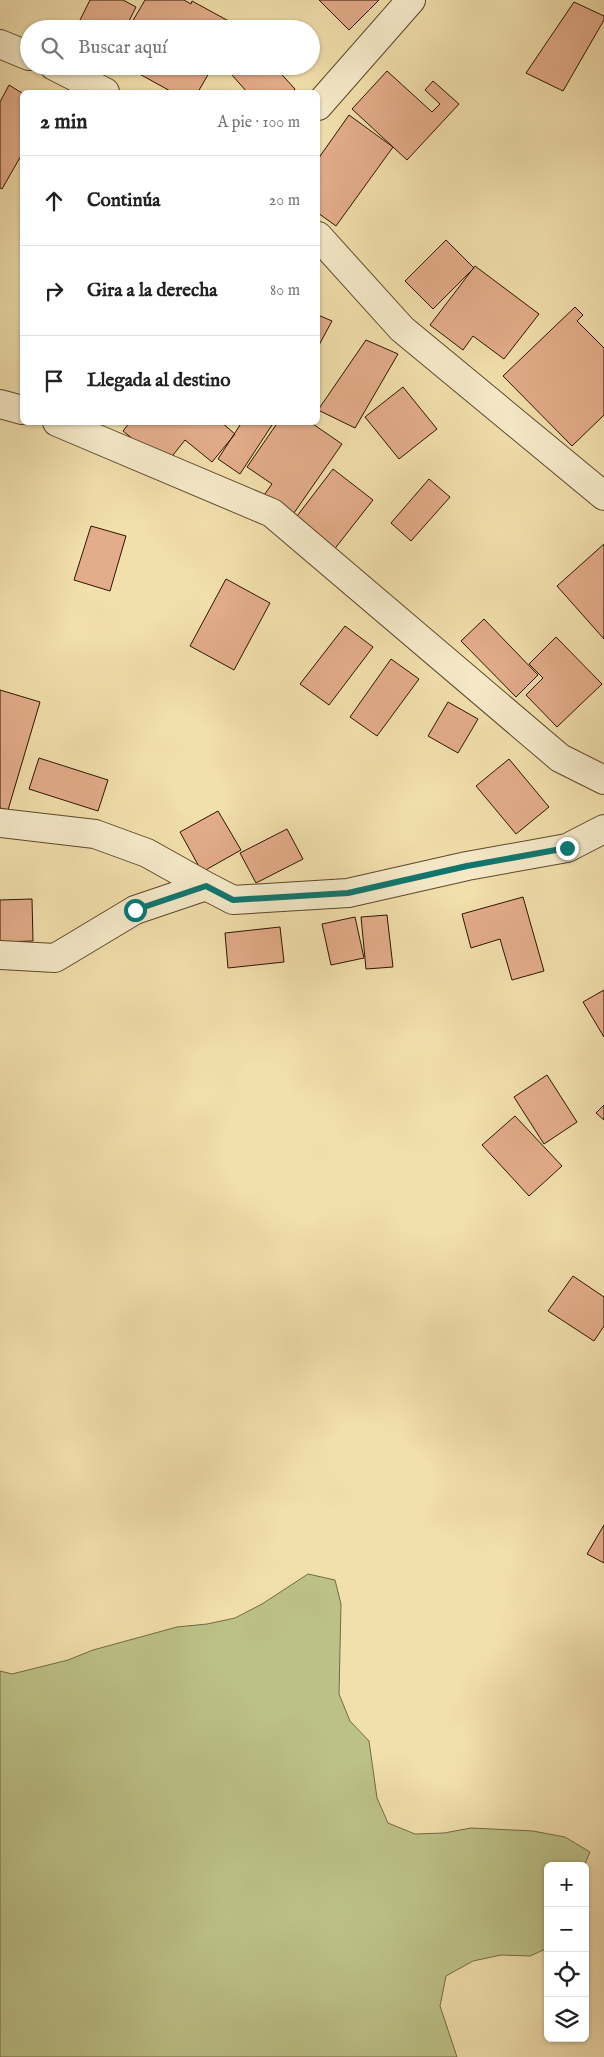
<!DOCTYPE html>
<html lang="es">
<head>
<meta charset="utf-8">
<style>
  body { margin:0; font-family:"IM FELL English",serif; background:#f6f6f6; color:#222 }
  .controls { position:absolute; right:15px; bottom:15px; display:grid; overflow:hidden; border-radius:8px; box-shadow:0 1px 4px #0004 }
  .controls button { width:45px; height:45px; display:grid; place-items:center; padding:0; border:0; border-bottom:1px solid #e0e0e0; background:#fff; color:#222; font:25px sans-serif }
  .stop { position:absolute; width:15px; height:15px; margin:-11px; border:4px solid #0f766e; border-radius:50%; background:#fff }
  .stop.end { background:#0f766e; border-color:#fff; box-shadow:0 1px 5px #0008 }
  .list { margin:0; padding:0; list-style:none }
  h2 { display:flex; justify-content:space-between; align-items:center; height:65px; margin:0; padding:0 20px; font-size:21px }
  h2 small { font-size:16px; font-weight:400; color:#767676 }
  .list li { display:grid; grid-template-columns:32px 1fr auto; gap:15px; align-items:center; box-sizing:border-box; height:90px; padding:0 20px; border-top:1px solid #e0e0e0 }
  .list b { display:block; font-size:19px; white-space:nowrap }
  .list em { font-size:16px; font-style:normal; color:#767676 }
  .icon { flex:none; width:28px; height:28px; fill:none; stroke:currentColor; stroke-width:2; stroke-linecap:round; stroke-linejoin:round }
  .map { position:relative; flex:none; width:604px; height:2057px; overflow:hidden }
  .search { position:absolute; background:#fff; box-shadow:0 1px 4px #0004; left:20px; top:20px; width:300px; height:55px; display:flex; align-items:center; gap:12px; box-sizing:border-box; padding:0 18px; border-radius:28px; color:#767676; font-size:19px }
  .panel { position:absolute; background:#fff; box-shadow:0 1px 4px #0004; left:20px; top:90px; width:300px; height:335px; border-radius:8px }
  .map>svg:first-child { display:block }
  .green { fill:#bcc188; stroke:#746a44 }
  .building { fill:#e3ac8a; stroke:#2c1400 }
  .lines { fill:none; stroke-linecap:round; stroke-linejoin:round }
  .minor-casing { stroke:#5d472b; stroke-width:30 }
  .minor { stroke:#f6eac9; stroke-width:28 }
  .route { stroke:#0f766e; stroke-width:6 }
</style>
</head>
<body>
<div class="map">
<svg width="604" height="2057" viewBox="0 0 604 2057">
  <rect width="100%" height="100%" fill="#f1dfac"/>
  <filter id="stains"><feTurbulence type="fractalNoise" baseFrequency=".004" numOctaves="4"/><feColorMatrix values="0 0 0 0 .2 0 0 0 0 .09 0 0 0 0 .02 0 0 0 .5 -.17"/></filter>
  <radialGradient id="worn" r=".72"><stop offset=".6" stop-color="#630" stop-opacity="0"/><stop offset="1" stop-color="#630" stop-opacity=".3"/></radialGradient>
  <!-- green -->
  <path class="green" d="M308,1574L335,1580L341,1604L339,1694L350,1721L369,1741L377,1798L388,1823L415,1834L444,1833L471,1828L533,1831L565,1837L590,1852L584,1866H548V1948L530,1956L501,1955L473,1961L446,1976L440,2006L457,2057H0V1671L12,1674L68,1660L93,1650L177,1627L207,1624L235,1618L262,1604Z"/>
  <!-- building -->
  <path class="building" d="M90,0H123L136,7L125,29H83L77,26Z
    M145,0H184L191,4L192,1L236,25L234,29H128Z
    M319,0H379L349,30Z
    M574,2L604,16V20L563,91L526,73Z
    M125,66H213L198,92H172Z
    M242,66H274L295,89L291,92H247L232,75Z
    M387,71L432,112L440,104L425,90L433,81L459,104L407,160L352,109Z
    M9,85L22,93V154L2,189L0,188V102Z
    M349,115L393,147L336,226L318,213V159Z
    M446,240L474,268L433,309L405,281Z
    M475,266L539,314L504,359L473,336L463,350L430,325Z
    M575,307L583,315L577,321L604,348V415L572,446L503,376Z
    M318,315L332,321L318,347Z
    M366,340L398,354L355,428L318,410Z
    M403,387L437,429L399,459L365,417Z
    M130,422H221L235,434L212,462L185,440L165,465L123,431Z
    M242,422H274L240,474L218,459Z
    M278,422H310L342,444L287,523L259,502L272,484L247,467Z
    M333,469L373,500L333,551L294,520Z
    M429,479L450,497L411,541L391,523Z
    M91,526L126,536L110,591L74,580Z
    M604,544V639L557,586Z
    M226,579L270,603L234,670L190,646Z
    M484,619L538,675L516,697L461,641Z
    M345,626L373,647L329,705L300,684Z
    M556,637L602,684L557,727L526,695L543,678L529,664Z
    M391,659L419,679L377,736L350,717Z
    M0,690L40,702L8,810L0,808Z
    M448,702L478,719L458,753L428,736Z
    M39,758L108,780L98,811L29,789Z
    M509,759L549,807L516,834L476,786Z
    M218,811L241,850L202,872L180,832Z
    M287,829L303,859L256,883L240,853Z
    M523,897L544,971L512,980L500,939L471,948L462,914Z
    M32,899L33,941L0,942V900Z
    M387,915L393,967L366,969L361,917Z
    M355,917L364,958L331,965L322,924Z
    M280,927L284,962L228,968L225,933Z
    M604,990V1037L583,1002Z
    M547,1075L577,1122L544,1144L514,1097Z
    M604,1105V1120L596,1113Z
    M515,1116L562,1166L529,1196L482,1145Z
    M573,1276L604,1297V1326L594,1341L548,1311Z
    M604,1525V1563L587,1554Z"/>
  <g class="lines">
    <!-- minor casing -->
    <g class="minor-casing">
      <path id="minor" d="M0,44L29,56
        M54,66L105,92
        M318,106L411,0
        M318,236L402,329L604,496
        M0,404L22,410
        M57,422L272,513L560,758L604,780
        M0,823L95,834L147,853L206,886
        M0,955L55,958L135,910L206,886L233,900L348,893L467,866L567,848L604,829"/>
    </g>
    <!-- minor -->
    <use href="#minor" class="minor"/>
  </g>
  <g class="lines">
    <!-- route -->
    <path class="route" d="M135,910L206,886L233,900L348,893L467,866L567,848"/>
  </g>
  <rect width="100%" height="100%" filter="url(#stains)"/>
  <rect width="100%" height="100%" fill="url(#worn)"/>
</svg>
<div class="controls">
<button>+</button>
<button>−</button>
<button><svg class="icon" aria-label="locate" viewBox="0 0 24 24"><circle cx="12" cy="12" r="6"/><path d="M12 2v4M12 18v4M2 12h4M18 12h4"/></svg></button>
<button><svg class="icon" aria-label="layers" viewBox="0 0 24 24"><path d="M12 4l9 5-9 5-9-5zM3 14l9 5 9-5"/></svg></button>
</div>
<div class="stop" style="left:135px;top:910px"></div>
<div class="stop end" style="left:567px;top:848px"></div>
<div class="search"><svg class="icon" aria-label="search" viewBox="0 0 24 24"><circle cx="10" cy="10" r="6"/><path d="M15 15l6 6"/></svg>Buscar aquí</div>
<section class="panel">
<h2>2 min<small>A pie · 100 m</small></h2>
<ul class="list">
<li><svg class="icon" aria-label="ahead" viewBox="0 0 24 24"><path d="M12 20V5M6 11l6-6 6 6"/></svg><div><b>Continúa</b></div><em>20 m</em></li>
<li><svg class="icon" aria-label="right" viewBox="0 0 24 24"><path d="M7 20v-9h11M14 6l5 5-5 5"/></svg><div><b>Gira a la derecha</b></div><em>80 m</em></li>
<li><svg class="icon" aria-label="arrive" viewBox="0 0 24 24"><path d="M6 21V4h12l-3 4 3 4H6"/></svg><div><b>Llegada al destino</b></div></li>
</ul>
</section>
</div>
</body>
</html>
